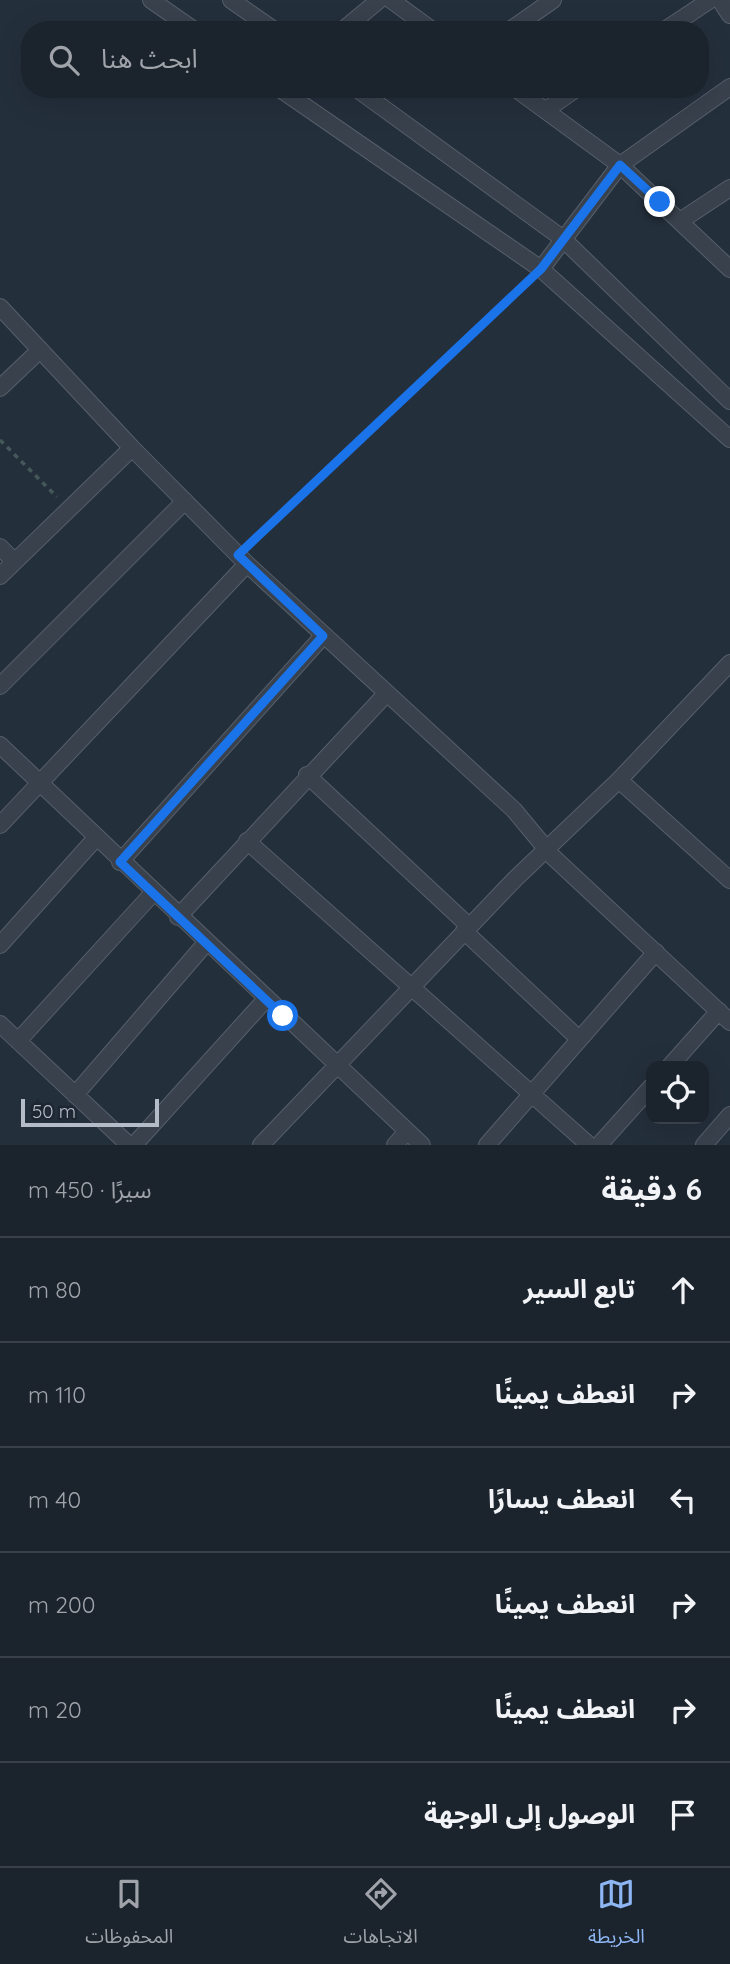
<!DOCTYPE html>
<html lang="ar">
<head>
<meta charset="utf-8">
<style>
  body { margin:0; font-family:Quicksand,"Noto Sans Arabic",sans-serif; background:#282f39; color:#f1f3f6; direction:rtl }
  .controls { position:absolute; right:21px; bottom:21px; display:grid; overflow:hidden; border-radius:14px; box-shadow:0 7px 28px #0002 }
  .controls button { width:63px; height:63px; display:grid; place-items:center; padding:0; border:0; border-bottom:2px solid #394049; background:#1b232d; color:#f1f3f6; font:35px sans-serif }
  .scale { position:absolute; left:21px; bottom:18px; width:138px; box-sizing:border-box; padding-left:7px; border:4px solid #b4bcc7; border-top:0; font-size:19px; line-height:24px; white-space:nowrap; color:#b4bcc7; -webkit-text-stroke:5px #1d2631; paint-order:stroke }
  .stop { position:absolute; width:21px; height:21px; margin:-16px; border:5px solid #1a73e8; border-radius:50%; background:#fff }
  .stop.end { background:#1a73e8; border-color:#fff; box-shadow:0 2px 7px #0008 }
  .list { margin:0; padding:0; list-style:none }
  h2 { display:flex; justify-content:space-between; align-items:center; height:91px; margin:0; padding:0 28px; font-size:30px }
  h2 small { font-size:23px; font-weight:400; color:#a0a4aa }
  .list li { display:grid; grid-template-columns:46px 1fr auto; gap:21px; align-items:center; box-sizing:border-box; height:105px; padding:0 28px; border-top:2px solid #394049 }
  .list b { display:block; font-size:26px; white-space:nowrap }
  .list em { font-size:23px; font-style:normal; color:#a0a4aa }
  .icon { flex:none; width:38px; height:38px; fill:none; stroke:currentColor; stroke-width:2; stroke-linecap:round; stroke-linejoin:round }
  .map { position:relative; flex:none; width:730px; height:1145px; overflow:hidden; direction:ltr }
  .search { position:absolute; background:#1b232d; box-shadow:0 7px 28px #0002; left:21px; right:21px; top:21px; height:77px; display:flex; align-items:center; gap:18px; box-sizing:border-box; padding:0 24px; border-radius:28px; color:#a0a4aa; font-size:26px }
  .sheet { height:721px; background:#1b232d }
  nav { display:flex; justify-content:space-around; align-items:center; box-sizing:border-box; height:98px; border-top:2px solid #394049; background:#1b232d; font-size:19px; color:#a0a4aa }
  nav a { display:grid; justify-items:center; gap:4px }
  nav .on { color:#8db6f3 }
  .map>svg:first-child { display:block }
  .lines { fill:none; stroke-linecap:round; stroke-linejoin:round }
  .minor-casing { stroke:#565f6a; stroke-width:18 }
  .path { stroke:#44585a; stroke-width:3.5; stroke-dasharray:5 5; stroke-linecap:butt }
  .minor { stroke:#38414c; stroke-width:16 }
  .route { stroke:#1a73e8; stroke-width:9 }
</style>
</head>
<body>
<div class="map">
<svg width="730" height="1145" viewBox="0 0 730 1145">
  <rect width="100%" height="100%" fill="#242f3c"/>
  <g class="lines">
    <!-- minor casing -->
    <g class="minor-casing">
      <path id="minor" d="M151,0L194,30
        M231,0L274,30
        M391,0L432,30
        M720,0L730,15
        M343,30L379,0
        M510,30L553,0
        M665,30L710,0
        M280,89L541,269L730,439
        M357,89L562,238L730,401
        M516,89L620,165L730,269
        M546,110L576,89
        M680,221L730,188
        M541,269L620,165L730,87
        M0,307L132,448L247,564L514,810L553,857L730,1022
        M0,388L40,350
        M0,547L14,561
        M0,576L132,448
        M0,686L185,501
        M0,745L422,1145
        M307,775L469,926
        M619,780L730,880
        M0,825L247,564
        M247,841L589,1145
        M120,862L323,636
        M178,917L386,694
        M464,931L579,1039
        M0,945L95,839
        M0,1024L129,1145
        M18,1041L153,893
        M670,1066L719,1011
        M75,1095L206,943
        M134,1145L266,999
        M261,1145L515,879L619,780L730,663
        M395,1145L407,1131
        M487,1145L656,952
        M599,1145L651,1087
        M704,1145L730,1115"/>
    </g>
    <!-- path -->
    <path class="path" d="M0,440L57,497
      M249,543L529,280"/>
    <!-- minor -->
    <use href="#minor" class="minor"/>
  </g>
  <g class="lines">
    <!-- route -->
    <path class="route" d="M283,1016L120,862L323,636L238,555L541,269L620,165L660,202"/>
  </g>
</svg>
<div class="controls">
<button><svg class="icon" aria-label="locate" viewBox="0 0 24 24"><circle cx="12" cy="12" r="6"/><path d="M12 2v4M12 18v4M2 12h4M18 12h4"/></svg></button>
</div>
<div class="scale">50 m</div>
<div class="stop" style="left:283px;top:1016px"></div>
<div class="stop end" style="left:660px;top:202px"></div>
<div class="search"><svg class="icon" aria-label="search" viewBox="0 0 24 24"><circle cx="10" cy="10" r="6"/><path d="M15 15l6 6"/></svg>ابحث هنا</div>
</div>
<section class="sheet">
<h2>6 دقيقة<small>سيرًا · 450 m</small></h2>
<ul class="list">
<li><svg class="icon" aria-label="ahead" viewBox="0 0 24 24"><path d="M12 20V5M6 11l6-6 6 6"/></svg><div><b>تابع السير</b></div><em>80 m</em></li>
<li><svg class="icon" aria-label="right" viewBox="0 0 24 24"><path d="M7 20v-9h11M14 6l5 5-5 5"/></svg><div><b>انعطف يمينًا</b></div><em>110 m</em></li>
<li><svg class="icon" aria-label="left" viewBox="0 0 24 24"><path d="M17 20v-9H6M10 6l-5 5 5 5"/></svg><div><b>انعطف يسارًا</b></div><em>40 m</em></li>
<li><svg class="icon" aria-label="right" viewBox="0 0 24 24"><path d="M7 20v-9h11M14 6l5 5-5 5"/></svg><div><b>انعطف يمينًا</b></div><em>200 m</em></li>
<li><svg class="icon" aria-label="right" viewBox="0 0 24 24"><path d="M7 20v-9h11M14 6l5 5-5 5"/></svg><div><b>انعطف يمينًا</b></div><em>20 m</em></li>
<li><svg class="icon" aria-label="arrive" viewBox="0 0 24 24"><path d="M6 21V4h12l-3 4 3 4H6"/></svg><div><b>الوصول إلى الوجهة</b></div></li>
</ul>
</section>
<nav>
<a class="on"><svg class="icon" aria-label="map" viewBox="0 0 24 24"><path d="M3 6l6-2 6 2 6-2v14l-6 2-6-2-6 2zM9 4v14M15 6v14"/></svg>الخريطة</a>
<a><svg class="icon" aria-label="directions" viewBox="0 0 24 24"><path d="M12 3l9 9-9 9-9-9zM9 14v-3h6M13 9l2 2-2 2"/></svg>الاتجاهات</a>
<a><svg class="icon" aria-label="saved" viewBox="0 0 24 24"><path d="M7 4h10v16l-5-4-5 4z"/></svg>المحفوظات</a>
</nav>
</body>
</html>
